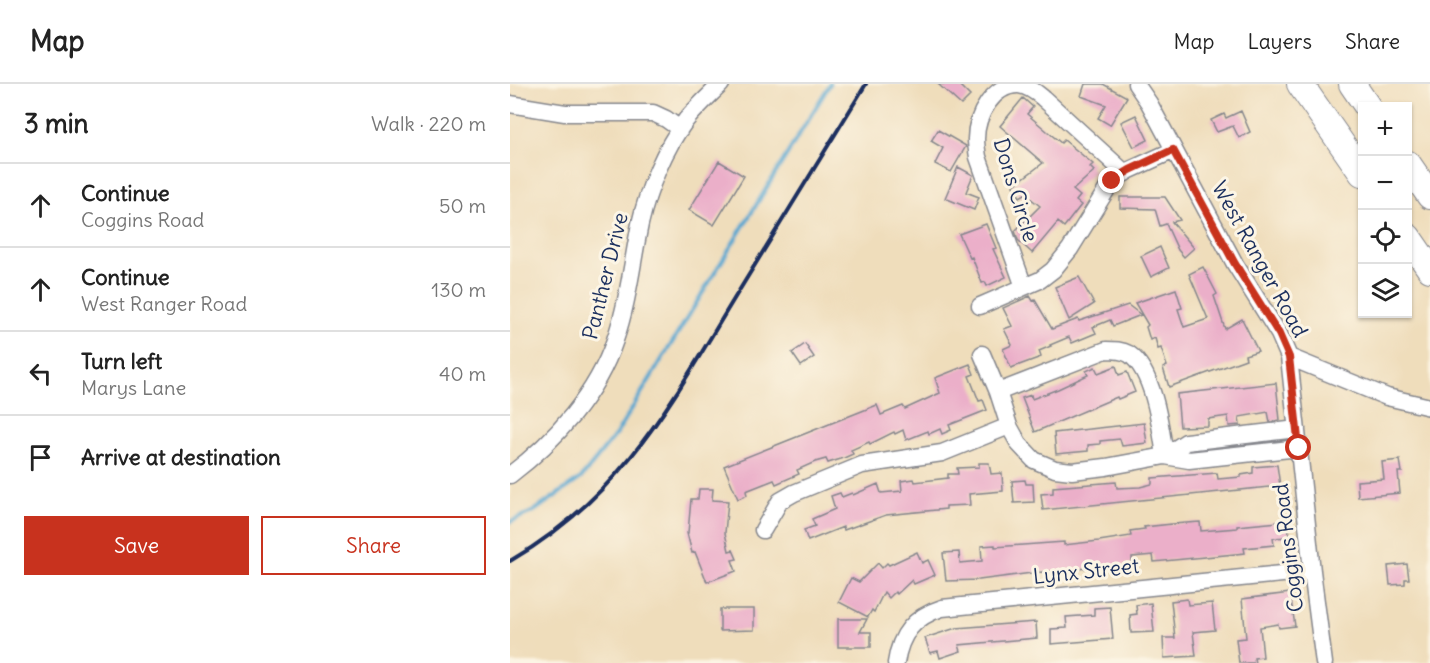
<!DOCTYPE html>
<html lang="en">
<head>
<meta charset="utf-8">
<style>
  body { margin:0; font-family:Delius,sans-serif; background:#f2f2f2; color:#222 }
  .controls { position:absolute; right:18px; top:18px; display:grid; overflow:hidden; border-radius:0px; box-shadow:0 2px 4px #0004 }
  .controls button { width:54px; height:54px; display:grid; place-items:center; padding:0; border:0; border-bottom:2px solid #e0e0e0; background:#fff; color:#222; font:30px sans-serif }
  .stop { position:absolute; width:18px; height:18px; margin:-14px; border:4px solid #c8321e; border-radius:50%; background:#fff }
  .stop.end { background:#c8321e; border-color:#fff; box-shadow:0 2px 6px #0008 }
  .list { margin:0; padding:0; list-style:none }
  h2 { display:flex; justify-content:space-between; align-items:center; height:78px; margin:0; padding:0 24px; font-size:26px }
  h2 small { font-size:20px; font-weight:400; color:#767676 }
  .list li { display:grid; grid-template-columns:39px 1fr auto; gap:18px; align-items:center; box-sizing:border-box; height:84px; padding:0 24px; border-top:2px solid #e0e0e0 }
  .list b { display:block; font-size:22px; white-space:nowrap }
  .list p { margin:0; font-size:20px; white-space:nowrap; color:#767676 }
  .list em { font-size:20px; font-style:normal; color:#767676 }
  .actions { display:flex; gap:12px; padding:18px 24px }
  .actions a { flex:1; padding:14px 0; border:2px solid #c8321e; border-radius:0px; text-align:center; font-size:21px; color:#c8321e }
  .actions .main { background:#c8321e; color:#fff }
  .icon { flex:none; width:33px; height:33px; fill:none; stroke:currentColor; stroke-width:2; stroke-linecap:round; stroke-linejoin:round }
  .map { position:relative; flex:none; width:920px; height:579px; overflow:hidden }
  header { display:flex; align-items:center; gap:36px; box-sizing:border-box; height:84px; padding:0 30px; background:#fff; border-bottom:2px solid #e0e0e0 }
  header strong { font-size:28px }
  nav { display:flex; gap:33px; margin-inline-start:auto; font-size:21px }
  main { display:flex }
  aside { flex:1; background:#fff }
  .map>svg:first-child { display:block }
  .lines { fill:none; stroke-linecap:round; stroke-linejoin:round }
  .stream { stroke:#55a6d0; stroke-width:4 }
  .building { fill:#ebafc9 }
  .minor-casing { stroke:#85868c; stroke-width:19 }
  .highway-casing { stroke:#85868c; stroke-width:28 }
  .minor { stroke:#fff; stroke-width:16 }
  .highway { stroke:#fff; stroke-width:26 }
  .rail { stroke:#1b2f5e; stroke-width:4 }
  .route { stroke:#c8321e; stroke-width:8 }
  .labels { text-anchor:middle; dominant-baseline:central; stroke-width:6; stroke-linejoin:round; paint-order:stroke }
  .street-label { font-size:21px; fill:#1b2f5e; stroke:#fcf5e5 }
</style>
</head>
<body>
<header>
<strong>Map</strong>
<nav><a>Map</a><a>Layers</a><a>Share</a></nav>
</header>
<main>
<aside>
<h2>3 min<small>Walk · 220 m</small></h2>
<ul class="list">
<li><svg class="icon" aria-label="ahead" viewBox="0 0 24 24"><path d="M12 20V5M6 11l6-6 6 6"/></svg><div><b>Continue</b><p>Coggins Road</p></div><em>50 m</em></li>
<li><svg class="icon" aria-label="ahead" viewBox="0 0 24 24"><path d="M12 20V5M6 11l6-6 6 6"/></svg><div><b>Continue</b><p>West Ranger Road</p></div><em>130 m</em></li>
<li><svg class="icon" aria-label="left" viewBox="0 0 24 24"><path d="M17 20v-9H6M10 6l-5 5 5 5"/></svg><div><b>Turn left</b><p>Marys Lane</p></div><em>40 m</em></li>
<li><svg class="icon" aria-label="arrive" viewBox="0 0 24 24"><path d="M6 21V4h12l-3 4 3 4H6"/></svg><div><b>Arrive at destination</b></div></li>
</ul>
<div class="actions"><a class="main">Save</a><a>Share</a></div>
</aside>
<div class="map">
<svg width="920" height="579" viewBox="0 0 920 579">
  <rect width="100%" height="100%" fill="#fcf5e5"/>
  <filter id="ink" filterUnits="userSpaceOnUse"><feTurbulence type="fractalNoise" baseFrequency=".0167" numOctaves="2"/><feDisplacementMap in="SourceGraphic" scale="12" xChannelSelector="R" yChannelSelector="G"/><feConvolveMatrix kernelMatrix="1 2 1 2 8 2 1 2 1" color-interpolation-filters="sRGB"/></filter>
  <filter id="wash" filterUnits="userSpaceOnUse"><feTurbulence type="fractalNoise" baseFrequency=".008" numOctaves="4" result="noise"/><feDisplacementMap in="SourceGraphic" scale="24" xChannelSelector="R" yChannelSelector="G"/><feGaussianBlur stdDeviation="1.35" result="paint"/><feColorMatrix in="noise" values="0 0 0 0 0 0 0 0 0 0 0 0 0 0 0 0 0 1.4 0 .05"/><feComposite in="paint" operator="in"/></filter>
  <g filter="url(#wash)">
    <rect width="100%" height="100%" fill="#efddbb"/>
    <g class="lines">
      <!-- stream -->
      <path class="stream" d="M0,438L24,427L71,394L107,349L320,0"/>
    </g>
    <g id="blocks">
      <!-- building -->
      <path class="building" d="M428,0H448L460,12L451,21Z
        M575,0H593L617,13L600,41L588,34L596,21L571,12Z
        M513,14L523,23L517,30L551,59L554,56L583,80L580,83L584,87L563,106L570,112L566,117L571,121L554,143L548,138L522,169L508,156L505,147L530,122L515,110L510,113L503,102L533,79L490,42Z
        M731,27L740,48L729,54L723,42L707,48L701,36L714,30L716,34Z
        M626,31L638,56L624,63L611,38Z
        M428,46L456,62L441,88L425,80L433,64L421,57Z
        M209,77L234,92L204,141L179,126Z
        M448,83L463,91L456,108L469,113L464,126L435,114Z
        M610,113H655L670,136L662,138L684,164L674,173L668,166L656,140L650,142L645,125L610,124Z
        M476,140L486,164L483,165L496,193L477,202L475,198L472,199L462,173L460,174L449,150Z
        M650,163L659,184L641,193L631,172Z
        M693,183L707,210L704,212L715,245L732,235L748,267L735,271L736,275L659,303L653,284L657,282L651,264L648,265L645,254L640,256L636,243L638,241L625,219L666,205L672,224L668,225L674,243L698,235L679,190Z
        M569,193L584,220L559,236L545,203Z
        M520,212L523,217L525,216L542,245L568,235L569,237L618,221L631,231L603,242L600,236L583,243L586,249L562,259L559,253L540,261L541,262L529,267L531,273L501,284L493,265L502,261L494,245L502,242L493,224Z
        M295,260L304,273L291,282L282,269Z
        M460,280L464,290L459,292L469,317L473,316L477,326L439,341L441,346L432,350L430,345L419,350L418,347L396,356L393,346L385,350L384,348L360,360L359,358L341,366L343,370L334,374L318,379L316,375L305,378L287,386L289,390L266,400L264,396L236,407L237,411L228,415L214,382L367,321L371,331L393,322L395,325L430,309L425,294Z
        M606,282L609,291L617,288L625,308L608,315L607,313L525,348L512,314L521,311L522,315L548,305L578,291L576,287L585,283L588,289Z
        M766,299L770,336L760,338L758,328L729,333L730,341L719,342L718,332L698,335V342L670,343L667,310Z
        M634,339L637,359L612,362L610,355L590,357V360L578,361V367L546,370L544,349Z
        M890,376L892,388H888L890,409L848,413L847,397L874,395L872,378Z
        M469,379H479L481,390L492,389L493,407L459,410L460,421L436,422V425L376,431L334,446L333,443L298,457L294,446L305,442L302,435L325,425L321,412L330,409L332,413L342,409L343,411L368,400L371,409L392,407L391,397L404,395L405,398L438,394V390H448L447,384L469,383Z
        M767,381L770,402L533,426L531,410L543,409V403L606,398L607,404L630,403L642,400V394L707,389L708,395L731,393V391L743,389V383Z
        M515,396L516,400H523L524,418L504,419L502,397Z
        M189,405H203L202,416L218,417L215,449L219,467L223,466L227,475L222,476L226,487L197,498L185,468L182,469L177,449H178L181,415H188Z
        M778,437L779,453L763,454L764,461L734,464L735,469L644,478L643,471L622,473V480L522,489L469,496L436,497L433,469L449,468L450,479L472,477L471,462L485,461V463L554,458V461L589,457L621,452L620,447L635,445L634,443L662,440L690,438L691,447L727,444V442Z
        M407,468L412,479L418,476L425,491L404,500L402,496L387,510L385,508L379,514L374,508L364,528L362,526L358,533L329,518L341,494L349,498L368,479L372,484L377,479L379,481Z
        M897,480L899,495H895V500L880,501L878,482Z
        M780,509L785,542L769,544L768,540L750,543L753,573L744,574L745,579H729L726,555L736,554L732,515Z
        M677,515L678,521L702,519L705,546L683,548L686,572L654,574L653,554H665L661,517Z
        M641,519L644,548L621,549L620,531L627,530L626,521Z
        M600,523L603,555L541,560V545L557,544L556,533L584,531V524Z
        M210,525H244V546L210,547Z
        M328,535H357L350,548H361V563H328Z
        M526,538L527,554L449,561L451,567L430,574L428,567L420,569L415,554L446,544Z"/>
    </g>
  </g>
  <g filter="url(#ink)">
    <use href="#blocks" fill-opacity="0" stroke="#85868c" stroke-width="1.5"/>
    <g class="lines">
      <!-- minor casing -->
      <g class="minor-casing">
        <path id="minor" d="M626,0L639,19L725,180L769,250L779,273L802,487L814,579
          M0,20L55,29H143L156,35L170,45
          M514,203L468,73C467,67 466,61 466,55C466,32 483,0 509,1C518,2 526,8 533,14L615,89
          M470,222L530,196L543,186L560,165L602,97L620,86L664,66
          M472,270L488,308L499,342L509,360L524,376L545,385L562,387L596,383L655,372L679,376L789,364
          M779,273L877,313L920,323
          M488,308L596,266C604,266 612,266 619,270C644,287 651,345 655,372
          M655,372L676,358L787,345
          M0,391C45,357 87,310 105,256C118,219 122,179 130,140C138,105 154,65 176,36C187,23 199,12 211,0
          M253,446L270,417L284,409L352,381L432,369L499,342
          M386,579C390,550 404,533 432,524L802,487"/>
      </g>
      <!-- highway casing -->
      <g class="highway-casing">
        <path id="highway" d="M790,0L852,89
          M842,0L857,22
          M898,80L920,112
          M898,153L920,185"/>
      </g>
      <!-- minor -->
      <use href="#minor" class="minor"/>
      <!-- highway -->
      <use href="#highway" class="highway"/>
      <!-- rail -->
      <path class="rail" d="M0,477C114,411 161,318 227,210C270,140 313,70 356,0"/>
    </g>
  </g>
  <g class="lines" filter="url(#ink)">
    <!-- route -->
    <path class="route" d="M602,97L620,86L663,66L725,180L769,250L779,273L789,364"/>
  </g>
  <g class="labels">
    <!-- street labels -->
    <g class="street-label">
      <text transform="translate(506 106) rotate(73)">Dons Circle</text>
      <text transform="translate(750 175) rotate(61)">West Ranger Road</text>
      <text transform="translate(95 192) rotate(-76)">Panther Drive</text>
      <text transform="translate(778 464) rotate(-97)">Coggins Road</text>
      <text transform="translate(576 487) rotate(-6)">Lynx Street</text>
    </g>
  </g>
</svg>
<div class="controls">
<button>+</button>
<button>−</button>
<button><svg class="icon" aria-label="locate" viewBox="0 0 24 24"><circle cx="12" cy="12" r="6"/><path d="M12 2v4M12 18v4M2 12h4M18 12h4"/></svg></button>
<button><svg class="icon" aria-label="layers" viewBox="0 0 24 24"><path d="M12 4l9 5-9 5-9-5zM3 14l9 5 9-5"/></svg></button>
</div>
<div class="stop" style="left:789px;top:364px"></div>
<div class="stop end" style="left:602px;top:97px"></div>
</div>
</main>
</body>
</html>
